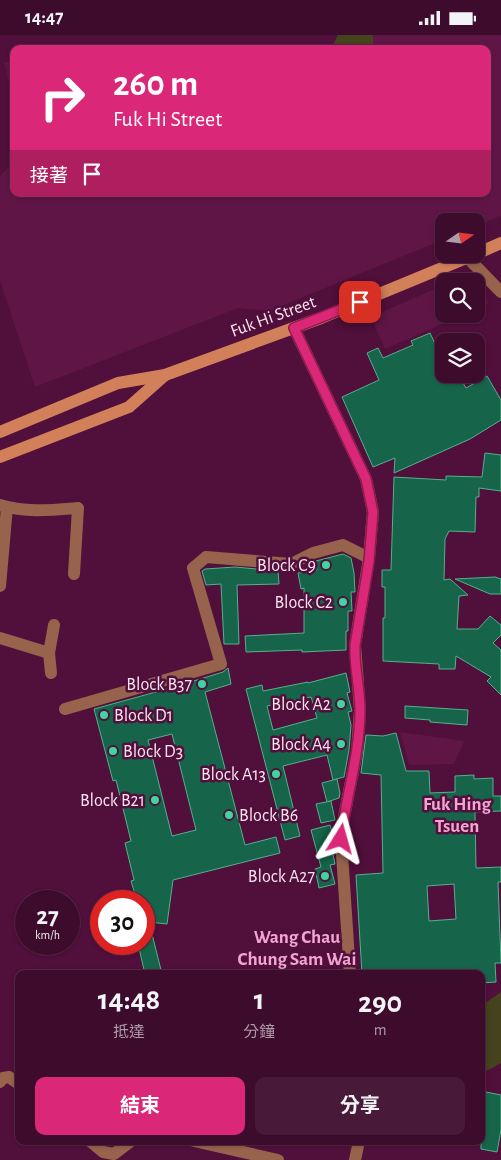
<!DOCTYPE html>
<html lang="zh-TW">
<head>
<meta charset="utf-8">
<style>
  body { margin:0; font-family:"Alegreya Sans","Noto Sans TC",sans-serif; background:#481938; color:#f1f3f6; height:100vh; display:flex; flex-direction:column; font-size:19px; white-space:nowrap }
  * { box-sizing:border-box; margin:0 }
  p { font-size:16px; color:#ad9ba9 }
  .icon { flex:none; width:28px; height:28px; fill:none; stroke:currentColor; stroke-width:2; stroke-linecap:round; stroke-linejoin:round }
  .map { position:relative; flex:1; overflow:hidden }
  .sheet { position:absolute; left:15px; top:935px; width:470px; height:175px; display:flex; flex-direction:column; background:#3d0b2c; border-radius:10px; box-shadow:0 1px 4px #0004,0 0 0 1px #562b48 }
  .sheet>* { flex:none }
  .hud { position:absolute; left:10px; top:10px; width:481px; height:152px; border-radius:10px; box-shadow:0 1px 4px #0004,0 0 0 1px #562b48; background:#db2777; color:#fff; overflow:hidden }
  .needle { width:32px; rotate:76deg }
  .controls { position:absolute; left:435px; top:178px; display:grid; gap:10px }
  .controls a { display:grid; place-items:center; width:50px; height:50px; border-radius:10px; background:#3d0b2c; box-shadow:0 1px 4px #0004,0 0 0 1px #562b48; font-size:25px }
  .speed { position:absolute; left:15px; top:855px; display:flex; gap:10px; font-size:25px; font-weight:700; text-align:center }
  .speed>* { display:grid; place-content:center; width:65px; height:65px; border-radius:50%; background:#3d0b2c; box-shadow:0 1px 4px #0004,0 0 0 1px #562b48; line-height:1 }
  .speed small { font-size:12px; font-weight:400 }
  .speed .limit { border:8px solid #d22; background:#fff; color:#111 }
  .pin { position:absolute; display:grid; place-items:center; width:42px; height:42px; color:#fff; margin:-21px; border-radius:10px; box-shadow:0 2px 8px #0006 }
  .me { position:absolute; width:55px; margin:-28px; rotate:8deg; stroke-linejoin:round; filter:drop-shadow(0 0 4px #0008) }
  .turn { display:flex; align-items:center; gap:18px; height:105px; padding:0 20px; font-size:22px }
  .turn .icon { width:65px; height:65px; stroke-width:2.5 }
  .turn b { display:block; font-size:35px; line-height:42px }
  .then { display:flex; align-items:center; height:48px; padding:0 20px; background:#0003; gap:10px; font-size:19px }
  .eta { display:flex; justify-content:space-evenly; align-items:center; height:85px; text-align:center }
  .eta b { font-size:30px; font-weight:700; line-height:35px }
  .button { display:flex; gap:10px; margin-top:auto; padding:10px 20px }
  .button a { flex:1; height:58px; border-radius:10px; background:#db2777; color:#fff; font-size:20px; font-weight:700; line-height:58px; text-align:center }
  .button a+a { background:#481938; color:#f1f3f6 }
  .status { display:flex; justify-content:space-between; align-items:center; height:35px; padding:0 25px; background:#3d0b2c; direction:ltr }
  .status svg { height:14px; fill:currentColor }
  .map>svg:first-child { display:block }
  .built { fill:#5f1646 }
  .green { fill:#45421e }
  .building { fill:#16644a; stroke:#52b28c; fill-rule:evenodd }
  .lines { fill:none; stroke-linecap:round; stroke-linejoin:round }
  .street { stroke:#97634c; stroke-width:12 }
  .secondary { stroke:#d1805a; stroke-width:12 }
  .route-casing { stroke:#8e194d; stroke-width:12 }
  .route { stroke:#db2777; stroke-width:9 }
  .poi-dot { fill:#42d4a0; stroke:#510f3b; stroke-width:2 }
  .labels { text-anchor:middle; stroke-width:5; stroke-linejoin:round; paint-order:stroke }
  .street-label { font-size:18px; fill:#fde3f0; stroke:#510f3b }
  .poi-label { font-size:18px; fill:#fde3f0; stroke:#510f3b; text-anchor:end }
  .neighbourhood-label { font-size:19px; font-weight:bold; fill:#f3a4d0; stroke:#510f3b }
</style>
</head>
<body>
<div class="status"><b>14:47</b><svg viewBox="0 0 49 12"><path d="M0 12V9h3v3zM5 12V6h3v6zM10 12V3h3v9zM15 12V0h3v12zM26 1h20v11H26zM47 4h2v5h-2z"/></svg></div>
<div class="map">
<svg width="501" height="1125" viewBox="0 0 501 1125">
  <rect width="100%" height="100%" fill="#510f3b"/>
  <g class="built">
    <path d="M373,0h128v181l-25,10v-5h-32v19l-4,1 -171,70 -31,-3 -203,79 -35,-106v-105l14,-14v32h474v-145h-115z"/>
    <path d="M4,27h10v43z"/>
    <path d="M474,236l14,32 -12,5v-27h-24z"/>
    <path d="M444,250v29h20l-79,35 -14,-32z"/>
    <path d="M400,697l64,9 -10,23 -45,1z"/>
  </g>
  <g class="green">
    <path d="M338,0h35v14h-42z"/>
    <path d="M501,957v71l-20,11v-68z"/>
  </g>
  <g class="building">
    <path d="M430,298l14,30v11h14l8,14 21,-12 14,24v20l-31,19 -76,34 1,-15 -22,9 -31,-70 37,-17 -12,-27 11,-5 5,10 30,-13 -2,-4z"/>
    <path d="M485,418l16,2v36l-22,-3v9h-3l-1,35 -26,-1 -4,8 -1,41 6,-1 18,16 -9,1 -2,33h21l12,-13 11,9v10l-8,8 8,7v45l-14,-14 4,-4 -35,-21 -1,13h-16v-5l-56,-3v-43h2v-31h-3v-17h9l3,-93 52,3v-4l36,1z"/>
    <path d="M343,519l8,4 3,15 1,19h-4l1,19h-4v20h-2v19l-44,2v-2l-56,2 -1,-16 59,-3v-45l-3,1 -3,-16 19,-3 -1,-9z"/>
    <path d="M235,532l43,4 1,13 -42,1 2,59h-15l-3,-60 -15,1 -4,-14 3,-2z"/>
    <path d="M495,542l6,2v15h-11l-35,-15z"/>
    <path d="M228,633l3,16 -26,8 40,153 31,-8 4,16 -107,27 -6,44 -18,-2 13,52h-17l-7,-30h6v-43h-7l-6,-20 3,-1 -9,-37 6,-2 -15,-61 -3,1 -19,-72 80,-22 49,-15zM172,699l24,96 -24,6 -24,-96z"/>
    <path d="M346,638l4,19 -3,1 5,18 -4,1 3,13 -2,25 -5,27 -11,3 -6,-25 -44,11 17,70 -15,4 -39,-151 16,-4 1,6 45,-9v1zM311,662l6,21 -44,12 -6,-24z"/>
    <path d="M405,671l63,4 -1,15 -37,-3v-2l-25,-2z"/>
    <path d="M396,698l10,38h23l1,22 25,-1v-16l19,-1v4l19,-1v18h8v15l-26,1 1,56 25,-1v15h-3l3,81h-6l1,19 -15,1v-9h-119l-6,-99 27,-2 -2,-98 -20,-2 5,-38 17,1zM454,849l2,35 -27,2 -2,-35z"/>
    <path d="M337,744l3,14 -1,5 -12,4 -5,-19z"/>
    <path d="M331,766l4,19 -14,3 -5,-19z"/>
    <path d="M330,790l3,11v8l-2,1 4,19 -5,1 5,19 -16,4 -4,-19 6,-2 -10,-37z"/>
    <path d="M481,1056l20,4v35l-4,22 -16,-3z"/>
  </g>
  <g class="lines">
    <g class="street">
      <path d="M467,222l34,35"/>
      <path d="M294,293l72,151 7,33 -4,46 -14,87 5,65 -3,41 -13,66 -3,22 9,135"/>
      <path d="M0,470c24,8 53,5 78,3l-4,66"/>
      <path d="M0,551l7,-79"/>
      <path d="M0,603l49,15"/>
      <path d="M51,638l-2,-20 5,-28"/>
      <path d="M65,674l156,-45 -28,-96 13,-11 85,7 22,-11 30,-8 26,13"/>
      <path d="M0,1047l3,-4 6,-1 10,7"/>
      <path d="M90,1106l13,11 11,2 17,-13"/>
      <path d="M194,1106l84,19"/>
      <path d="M355,1125l4,-19"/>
    </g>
    <g class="secondary">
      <path d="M476,219l25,-11"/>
      <path d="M0,397l118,-49 47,-8 156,-57 155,-64"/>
      <path d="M0,422l129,-50 36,-32"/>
    </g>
  </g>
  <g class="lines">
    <defs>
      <path id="route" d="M341,804c5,-43 19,-85 19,-129 0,-22 -6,-43 -5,-65l14,-84 4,-49 -7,-33 -72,-151 66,-26"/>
    </defs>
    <use href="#route" class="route-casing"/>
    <use href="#route" class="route"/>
  </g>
  <g class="poi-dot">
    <circle cx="326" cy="530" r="5"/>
    <circle cx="343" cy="567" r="5"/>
    <circle cx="202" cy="649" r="5"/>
    <circle cx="341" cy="669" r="5"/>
    <circle cx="104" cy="680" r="5"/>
    <circle cx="341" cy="709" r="5"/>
    <circle cx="113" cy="716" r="5"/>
    <circle cx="276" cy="739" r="5"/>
    <circle cx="155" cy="765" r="5"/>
    <circle cx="229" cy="780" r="5"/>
    <circle cx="325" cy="841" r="5"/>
  </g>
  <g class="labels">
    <g class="street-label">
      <text transform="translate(273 281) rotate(-20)" y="6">Fuk Hi Street</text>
    </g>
    <g class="poi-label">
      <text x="316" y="536">Block C9</text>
      <text x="333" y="573">Block C2</text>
      <text x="192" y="655">Block B37</text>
      <text x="331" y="675">Block A2</text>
      <text x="114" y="686" text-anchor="start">Block D1</text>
      <text x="331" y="715">Block A4</text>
      <text x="123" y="722" text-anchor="start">Block D3</text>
      <text x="266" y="745">Block A13</text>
      <text x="145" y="771">Block B21</text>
      <text x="239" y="786" text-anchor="start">Block B6</text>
      <text x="315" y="847">Block A27</text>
    </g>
    <g class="neighbourhood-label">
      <text x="457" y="775">Fuk Hing<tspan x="457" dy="22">Tsuen</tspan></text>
      <text x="297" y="908">Wang Chau<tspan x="297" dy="22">Chung Sam Wai</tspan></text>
    </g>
  </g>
</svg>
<div class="controls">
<a><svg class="needle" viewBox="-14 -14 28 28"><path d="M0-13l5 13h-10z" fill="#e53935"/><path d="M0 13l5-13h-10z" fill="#ad9ba9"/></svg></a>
<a><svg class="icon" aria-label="search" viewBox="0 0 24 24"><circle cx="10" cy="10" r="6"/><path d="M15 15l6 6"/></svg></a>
<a><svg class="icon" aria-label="layers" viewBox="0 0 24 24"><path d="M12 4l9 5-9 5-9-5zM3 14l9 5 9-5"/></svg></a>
</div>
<div class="speed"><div>27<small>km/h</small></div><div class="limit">30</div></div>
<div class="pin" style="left:360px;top:267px;background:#d93025"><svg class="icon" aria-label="arrive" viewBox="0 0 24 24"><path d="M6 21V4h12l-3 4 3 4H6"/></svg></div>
<svg class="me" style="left:341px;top:804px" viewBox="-20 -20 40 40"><path d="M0-17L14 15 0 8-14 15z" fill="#db2777" stroke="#fff" stroke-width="4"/></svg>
<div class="hud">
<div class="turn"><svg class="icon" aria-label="right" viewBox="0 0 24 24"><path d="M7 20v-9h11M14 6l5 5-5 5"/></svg><div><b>260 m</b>Fuk Hi Street</div></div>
<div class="then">接著<svg class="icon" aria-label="arrive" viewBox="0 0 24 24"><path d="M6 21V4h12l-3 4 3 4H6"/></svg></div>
</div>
<section class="sheet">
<div class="eta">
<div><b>14:48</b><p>抵達</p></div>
<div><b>1</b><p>分鐘</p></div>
<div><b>290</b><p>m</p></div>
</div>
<div class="button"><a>結束</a><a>分享</a></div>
</section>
</div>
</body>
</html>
